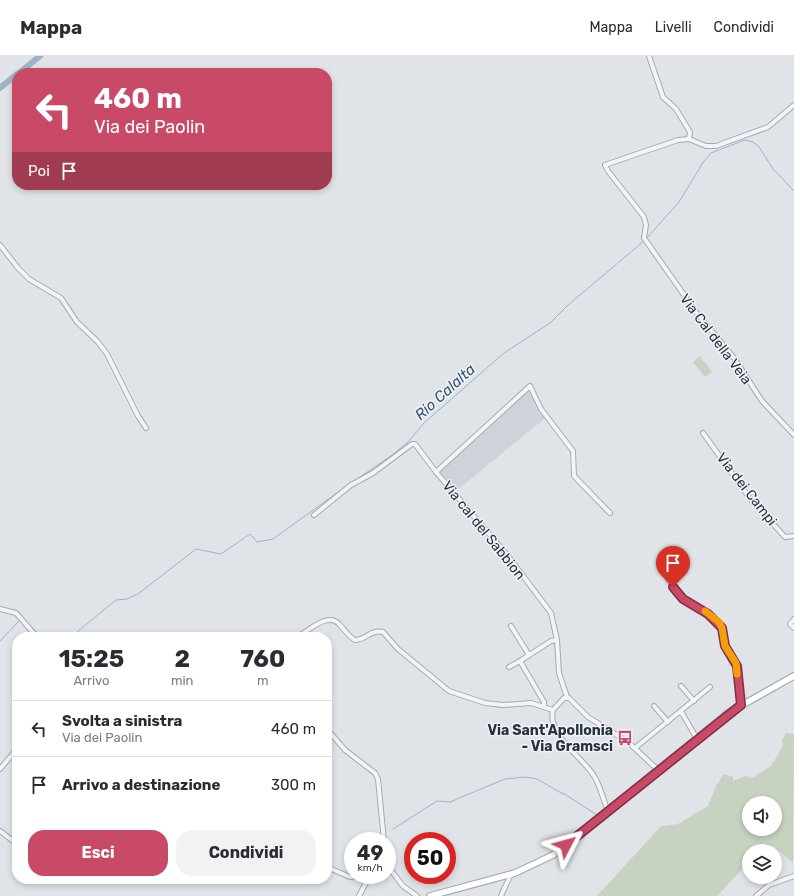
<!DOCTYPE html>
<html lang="it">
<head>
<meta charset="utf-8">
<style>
  body { margin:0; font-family:Rubik,sans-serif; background:#f2f2f3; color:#2b2b33; height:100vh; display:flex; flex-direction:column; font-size:15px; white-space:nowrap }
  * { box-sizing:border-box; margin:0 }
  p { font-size:13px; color:#7c7c81 }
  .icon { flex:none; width:22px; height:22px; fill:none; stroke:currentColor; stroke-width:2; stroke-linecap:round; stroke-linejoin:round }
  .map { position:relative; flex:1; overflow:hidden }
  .panel { position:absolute; left:12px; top:576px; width:320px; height:252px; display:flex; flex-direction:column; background:#fff; border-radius:16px; box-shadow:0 2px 6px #0003 }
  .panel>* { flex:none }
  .hud { position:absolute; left:12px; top:12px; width:320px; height:122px; border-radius:16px; box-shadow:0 2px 6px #0003; background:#c84a66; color:#fff; overflow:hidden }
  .tools { position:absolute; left:742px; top:740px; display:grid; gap:8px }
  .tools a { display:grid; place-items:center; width:40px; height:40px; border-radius:50%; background:#fff; box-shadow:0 2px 6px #0003; font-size:20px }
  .speed { position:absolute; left:344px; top:776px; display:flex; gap:8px; font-size:20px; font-weight:700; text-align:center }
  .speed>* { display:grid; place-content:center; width:52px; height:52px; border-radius:50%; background:#fff; box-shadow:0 2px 6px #0003; line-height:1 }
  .speed small { font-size:10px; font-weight:400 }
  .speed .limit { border:6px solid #d22; background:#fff; color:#111 }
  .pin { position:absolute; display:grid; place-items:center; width:34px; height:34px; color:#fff; margin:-41px -17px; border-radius:50% 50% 50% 0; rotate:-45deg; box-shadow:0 0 4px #0007 }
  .pin .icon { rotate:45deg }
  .me { position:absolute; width:44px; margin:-22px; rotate:51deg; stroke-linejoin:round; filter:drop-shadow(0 0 3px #0008) }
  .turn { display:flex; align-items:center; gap:14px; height:84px; padding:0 16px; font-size:18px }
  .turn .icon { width:52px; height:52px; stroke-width:2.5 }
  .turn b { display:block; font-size:28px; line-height:34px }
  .then { display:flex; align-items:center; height:38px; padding:0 16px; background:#0003; gap:8px; font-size:15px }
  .eta { display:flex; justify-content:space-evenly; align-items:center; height:68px; text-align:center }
  .eta b { font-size:24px; font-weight:700; line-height:28px }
  .primary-button { display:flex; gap:8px; margin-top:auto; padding:8px 16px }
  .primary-button a { flex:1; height:46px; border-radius:16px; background:#c84a66; color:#fff; font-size:16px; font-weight:700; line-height:46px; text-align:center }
  .primary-button a+a { background:#f2f2f3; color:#2b2b33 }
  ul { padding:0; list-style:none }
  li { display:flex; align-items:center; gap:12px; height:56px; padding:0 16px; border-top:1px solid #e1e1e2 }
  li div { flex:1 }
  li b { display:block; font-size:15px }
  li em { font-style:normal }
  header { display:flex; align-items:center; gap:24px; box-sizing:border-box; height:56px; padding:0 20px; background:#fff; border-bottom:1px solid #e1e1e2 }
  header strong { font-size:19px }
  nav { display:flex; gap:22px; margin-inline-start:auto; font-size:14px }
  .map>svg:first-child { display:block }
  .built { fill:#ced3da }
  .green { fill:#c7d2c1; fill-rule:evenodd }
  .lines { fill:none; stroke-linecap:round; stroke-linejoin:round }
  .stream { stroke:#9db4c7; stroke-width:1 }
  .river { stroke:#9db4c7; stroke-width:6 }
  .street-casing { stroke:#a5abb2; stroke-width:6 }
  .secondary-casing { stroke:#a5abb2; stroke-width:8 }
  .street { stroke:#f3f4f7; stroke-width:4 }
  .secondary { stroke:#fff; stroke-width:5.5 }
  .route-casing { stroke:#823042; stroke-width:10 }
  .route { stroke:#c84a66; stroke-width:7 }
  .slow { stroke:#f59e0b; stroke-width:7 }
  .labels { text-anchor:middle; stroke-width:3; stroke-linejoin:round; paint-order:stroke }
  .street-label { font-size:14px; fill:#29333f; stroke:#eff3f6 }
  .poi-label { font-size:14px; font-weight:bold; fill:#29333f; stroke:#eff3f6; text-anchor:end }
  .water-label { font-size:15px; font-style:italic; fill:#355471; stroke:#eff3f6 }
</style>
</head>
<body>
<header>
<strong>Mappa</strong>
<nav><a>Mappa</a><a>Livelli</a><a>Condividi</a></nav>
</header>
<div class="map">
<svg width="794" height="840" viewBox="0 0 794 840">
  <rect width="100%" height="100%" fill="#e0e4e8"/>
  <path class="built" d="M530,332l15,29 -1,2 -88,72 -17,-21z"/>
  <g class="green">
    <path d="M700,300l12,16 -7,5 -12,-15z"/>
    <path d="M786,677l8,1 -1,129 -20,-17 -8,5h-16v11l-32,34h-120l64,-70 17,-2 30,-18 8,-20 8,-12 9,3v4l12,-5 7,2 19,-12 12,-20 -1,-6zM749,747h26v26h-26z"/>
  </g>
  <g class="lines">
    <g class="stream">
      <path d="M646,183l33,-37 25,-41 7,-8 34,-13 8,2 6,5 14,22 21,22"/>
      <path d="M353,426l39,-27 16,-13 16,-19 80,-70 46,-30 18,-18 76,-64"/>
      <path d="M23,562l18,19"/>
      <path d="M71,581l45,-37 11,-1 11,-5 58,-45 25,5 29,-20 7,8 16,-3 75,-54"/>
      <path d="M0,585l19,-20"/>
      <path d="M563,737l34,22"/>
      <path d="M393,773l44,-28 13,1 55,-23 20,-2 12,2 26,15"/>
    </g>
    <g class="river">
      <path d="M19,17l21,-17"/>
      <path d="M0,32l17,-14"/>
    </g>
    <defs>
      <g id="street">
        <path d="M649,0l14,41 13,12 14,23 -1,7"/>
        <path d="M794,49l-26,22 -52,19h-10l-17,-7 -11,1 -73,25 3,6 36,46 2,8 -2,13 52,74 38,46 28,43 32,34"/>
        <path d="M0,189l18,23 11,11 32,19 16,24 21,20 9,12 31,62 8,12"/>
        <path d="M703,377l49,68 33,36 9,-1"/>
        <path d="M314,459l37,-30 22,-12 39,-29h3l21,28"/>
        <path d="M668,523l15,20 25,15 14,14 3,18 12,20 4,39"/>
        <path d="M0,553l16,4 21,24"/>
        <path d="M794,563l-4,5 4,4"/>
        <path d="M511,570l18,29"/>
        <path d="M298,581c11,-7 30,-25 41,-13 6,6 9,12 16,16 11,0 16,-11 28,-8l15,17 51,42 36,12 18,2 28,-2 22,7"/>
        <path d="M509,611l11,-6"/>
        <path d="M681,630l13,15"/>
        <path d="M567,641l-8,-24 -2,-33 -6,-27 -43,-57 -72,-84 94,-86 11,23 32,42 1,25 36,37"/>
        <path d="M544,650v-4l-24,-41 31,-20 6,-1"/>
        <path d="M654,650l14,16"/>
        <path d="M679,657h3l15,26"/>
        <path d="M327,673l18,21 30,23 3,6 6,62"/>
        <path d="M635,692l75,-61"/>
        <path d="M0,713l17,-20"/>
        <path d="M608,755c-5,-11 -7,-24 -14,-35 -12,-20 -47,-40 -41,-66l11,-12h5l19,19 40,25 30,28"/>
        <path d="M0,775l17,13"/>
        <path d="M387,809l16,21 14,10"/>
        <path d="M327,811l23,10 17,-2"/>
        <path d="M359,840l11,-21"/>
        <path d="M501,840l10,-22"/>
        <path d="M756,840l13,-11 25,-9"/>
      </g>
      <path id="secondary" d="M430,840l85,-23 38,-18 175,-142 66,-37"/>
    </defs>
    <use href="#street" class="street-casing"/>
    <use href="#secondary" class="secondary-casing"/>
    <use href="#street" class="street"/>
    <use href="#secondary" class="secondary"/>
  </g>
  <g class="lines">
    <defs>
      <path id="route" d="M566,789l175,-140 -4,-39 -12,-20 -3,-18 -14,-14 -25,-15 -10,-12"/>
    </defs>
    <use href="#route" class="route-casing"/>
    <use href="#route" class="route"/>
    <path class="slow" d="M705,555l14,11 3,6 3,18 11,17 1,11"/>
  </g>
  <defs>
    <symbol id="bus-bare" viewBox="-9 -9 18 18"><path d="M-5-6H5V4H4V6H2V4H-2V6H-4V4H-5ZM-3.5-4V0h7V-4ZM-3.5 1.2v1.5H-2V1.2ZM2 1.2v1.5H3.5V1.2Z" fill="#c84a66" stroke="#eff3f6" stroke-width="2.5" paint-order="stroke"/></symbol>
  </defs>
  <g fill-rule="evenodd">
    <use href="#bus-bare" x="614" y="671" width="22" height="22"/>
  </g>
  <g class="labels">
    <g class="street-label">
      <text transform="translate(716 283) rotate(53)" y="5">Via Cal della Veia</text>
      <text transform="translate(747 433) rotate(52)" y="5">Via dei Campi</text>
      <text transform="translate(484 474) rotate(51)" y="5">Via cal del Sabbion</text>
    </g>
    <g class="poi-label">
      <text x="613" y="679">Via Sant'Apollonia<tspan x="613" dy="16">- Via Gramsci</tspan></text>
    </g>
    <g class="water-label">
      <text transform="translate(445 336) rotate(-42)" y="5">Rio Calalta</text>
    </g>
  </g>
</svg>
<div class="tools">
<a><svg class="icon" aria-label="sound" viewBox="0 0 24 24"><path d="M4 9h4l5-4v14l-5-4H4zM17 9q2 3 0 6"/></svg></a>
<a><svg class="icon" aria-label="layers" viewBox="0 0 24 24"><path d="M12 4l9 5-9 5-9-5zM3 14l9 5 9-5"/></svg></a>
</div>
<div class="speed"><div>49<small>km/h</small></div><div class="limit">50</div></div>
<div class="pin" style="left:673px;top:531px;background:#d93025"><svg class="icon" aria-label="arrive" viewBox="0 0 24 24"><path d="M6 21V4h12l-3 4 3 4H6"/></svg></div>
<svg class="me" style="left:566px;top:789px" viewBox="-20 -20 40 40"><path d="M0-17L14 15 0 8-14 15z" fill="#c84a66" stroke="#fff" stroke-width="4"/></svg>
<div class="hud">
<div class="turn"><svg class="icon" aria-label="left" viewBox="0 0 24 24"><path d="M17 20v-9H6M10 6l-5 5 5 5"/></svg><div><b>460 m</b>Via dei Paolin</div></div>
<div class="then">Poi<svg class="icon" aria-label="arrive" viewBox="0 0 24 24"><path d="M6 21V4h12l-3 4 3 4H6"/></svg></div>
</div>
<section class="panel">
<div class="eta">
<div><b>15:25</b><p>Arrivo</p></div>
<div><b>2</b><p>min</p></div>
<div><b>760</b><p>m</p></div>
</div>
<ul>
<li><svg class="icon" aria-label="left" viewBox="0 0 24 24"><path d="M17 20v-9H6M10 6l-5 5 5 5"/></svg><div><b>Svolta a sinistra</b><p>Via dei Paolin</p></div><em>460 m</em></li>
<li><svg class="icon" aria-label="arrive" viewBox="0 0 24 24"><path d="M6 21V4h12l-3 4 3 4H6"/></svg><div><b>Arrivo a destinazione</b></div><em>300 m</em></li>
</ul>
<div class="primary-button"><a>Esci</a><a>Condividi</a></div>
</section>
</div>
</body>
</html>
